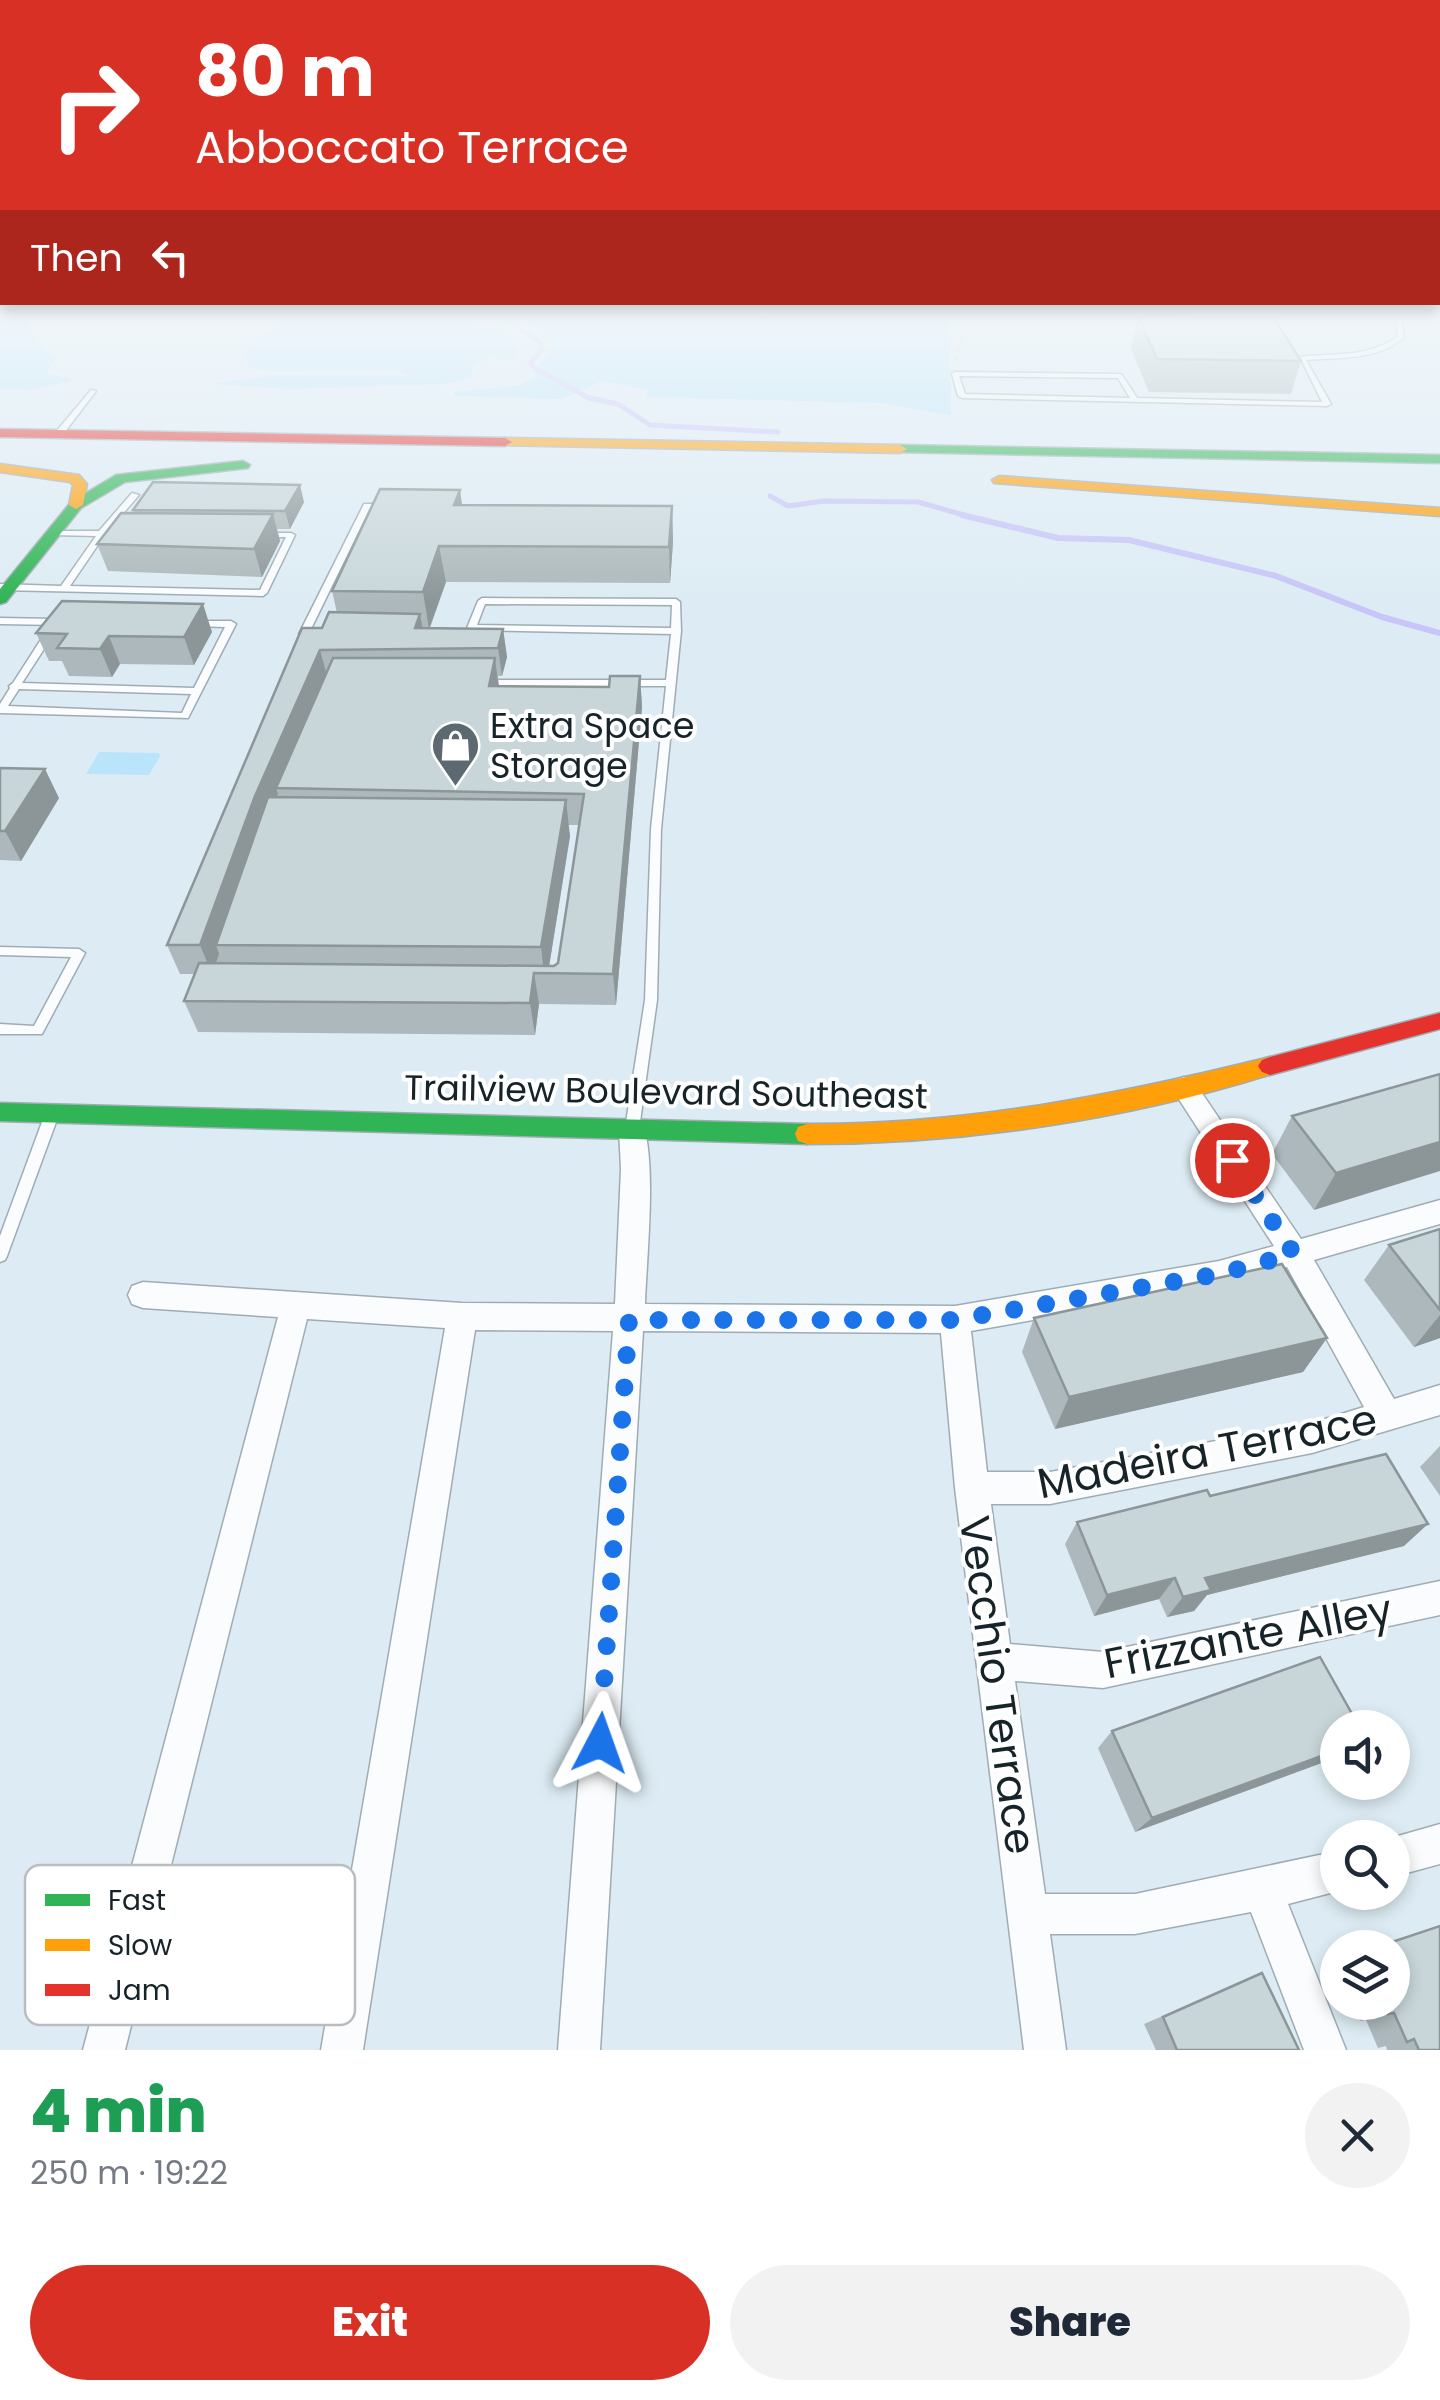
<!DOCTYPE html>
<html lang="en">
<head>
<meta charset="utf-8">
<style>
  body { margin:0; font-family:Poppins,sans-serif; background:#f2f2f3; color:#1f2937; height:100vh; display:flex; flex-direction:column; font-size:38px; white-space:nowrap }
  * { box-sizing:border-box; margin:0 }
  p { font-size:32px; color:#747a83 }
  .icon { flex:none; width:55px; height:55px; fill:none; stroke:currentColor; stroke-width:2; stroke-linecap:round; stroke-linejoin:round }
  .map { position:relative; height:2050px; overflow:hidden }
  .side { display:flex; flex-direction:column; background:#fff; flex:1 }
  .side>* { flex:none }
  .top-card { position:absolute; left:0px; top:0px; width:1440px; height:305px; box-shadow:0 5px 15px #0003; background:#d93025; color:#fff; overflow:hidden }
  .controls { position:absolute; left:1320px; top:1710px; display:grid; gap:20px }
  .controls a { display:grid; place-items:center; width:90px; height:90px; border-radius:50%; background:#fff; box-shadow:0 5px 15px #0003; font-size:50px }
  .pin { position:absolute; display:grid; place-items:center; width:85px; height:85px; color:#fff; margin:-42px; border:5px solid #fff; border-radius:50%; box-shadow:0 2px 10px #0007 }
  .me { position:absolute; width:110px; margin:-55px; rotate:4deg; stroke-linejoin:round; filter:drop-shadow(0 0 8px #0008) }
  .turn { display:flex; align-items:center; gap:35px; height:210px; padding:0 30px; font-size:45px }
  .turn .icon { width:130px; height:130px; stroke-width:2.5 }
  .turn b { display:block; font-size:70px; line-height:85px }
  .then { display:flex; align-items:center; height:95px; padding:0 30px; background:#0003; gap:20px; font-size:38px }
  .round { display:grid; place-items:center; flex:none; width:105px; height:105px; border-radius:52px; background:#f2f2f3 }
  .overview { display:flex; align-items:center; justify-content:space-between; height:170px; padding:0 30px }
  h1 { font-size:60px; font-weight:800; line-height:75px; color:#1e9e55 }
  .button { display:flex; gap:20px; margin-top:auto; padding:20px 30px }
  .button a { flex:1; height:115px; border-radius:60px; background:#d93025; color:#fff; font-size:40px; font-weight:800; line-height:115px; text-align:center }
  .button a+a { background:#f2f2f3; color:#1f2937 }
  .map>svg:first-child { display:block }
  .green { fill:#bae4fa }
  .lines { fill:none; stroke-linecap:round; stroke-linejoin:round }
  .stream-far1 { stroke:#c8c5f8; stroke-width:5 }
  .stream { stroke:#c8c5f8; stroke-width:6 }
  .lane-casing { stroke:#9facb3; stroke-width:3 }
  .street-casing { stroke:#9facb3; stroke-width:3 }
  .fast-casing { stroke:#9facb3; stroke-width:3 }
  .slow-casing { stroke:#9facb3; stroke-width:3 }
  .jam-casing { stroke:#9facb3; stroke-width:3 }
  .path { stroke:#c7cbcf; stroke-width:2.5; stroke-dasharray:6 2.5; stroke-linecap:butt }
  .lane { fill:#fafcfd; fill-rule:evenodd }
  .street { fill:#fafcfd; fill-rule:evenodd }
  .fast { fill:#30b455; fill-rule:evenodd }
  .slow { fill:#ff9f0a; fill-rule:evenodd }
  .jam { fill:#e5322d; fill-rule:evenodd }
  .wall { fill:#acb8bb; fill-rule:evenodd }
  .shaded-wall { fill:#8c9699 }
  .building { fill:#c8d6da; stroke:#8c9699; stroke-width:2.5 }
  .route { stroke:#1a73e8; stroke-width:18; stroke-dasharray:0 32.4 }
  .labels { text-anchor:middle; stroke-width:8; stroke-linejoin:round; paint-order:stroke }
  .poi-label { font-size:35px; fill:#162329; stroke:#fff; text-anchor:start }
  .street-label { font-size:35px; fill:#162329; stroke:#fff }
  .near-street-label { font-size:42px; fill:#162329; stroke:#fff }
  .key { fill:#fff; stroke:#b9bdbf; stroke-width:2.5 }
  .key-label { font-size:28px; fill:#162329 }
</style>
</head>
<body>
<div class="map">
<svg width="1440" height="2050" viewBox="0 0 1440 2050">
  <rect width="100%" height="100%" fill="#ddecf4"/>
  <g class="green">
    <path d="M0,316h31l-4,5 12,25 18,11 -11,16 29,7 -44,10 -31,-1z"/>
    <path d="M286,316h171l13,9h25l10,7 13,21 -1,6 -27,-1 -18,9v10l-26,7 -156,5 -81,-5 68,-9 133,1 -17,-6 -122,1 -21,-3 -6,-11 7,-12z"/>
    <path d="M521,316h428l2,99 -69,-12 -236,-6 2,-7 -45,-9 -42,18 -106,-3 -1,-4 62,-6 22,-9 -6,-5 23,-28z"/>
    <path d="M99,752l60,1 1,3 -11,19 -63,-1z"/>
  </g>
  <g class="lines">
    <g class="stream-far1">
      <path d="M501,316l39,26 2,8 -12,13 6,6 53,29 29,6 32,21 128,7"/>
      <path d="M770,496l18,10 36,-5 94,1 53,15"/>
    </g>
    <path class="stream" d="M962,515l96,23 71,2 147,36 106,41 58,16"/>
    <defs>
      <g id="lane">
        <path d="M1395,316h6l3,21c-26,24 -64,20 -98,23l25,44 -4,2 -365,-8 -4,-2 -6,-22 3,-2 165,2 2,1 15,23 185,4 -22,-45c32,-4 70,1 98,-21zM959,376l159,2 12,20 -165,-4z"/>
        <path d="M91,390l5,1 -35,46h-6v-4z"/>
        <path d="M132,493l7,2 -31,36 14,1 4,2 -4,2h-18l-34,50 190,4 26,-53h-24l-4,-2 4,-2h29l4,2 -28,58 -4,3 -263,-6v-6l61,2 35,-50 -43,-1 -4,-2 1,-2h49z"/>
        <path d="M364,504h23l4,2 -4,2h-17l-60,123 6,3 -5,3 -10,-1 -2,-2z"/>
        <path d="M482,598l194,1 4,3 1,29 -20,198 -4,171 -18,129 -2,4 -5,1 -5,-1 -2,-4 20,-129 6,-171 15,-143h-183l-5,-3 5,-3h183l5,-46 -202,-4 -2,-2 11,-27zM485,604l187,1 -1,23 -194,-3z"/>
        <path d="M0,618l57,1 4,3 -4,3 -57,-1z"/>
        <path d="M192,621h39l5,3 -48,94 -188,-5v-9l10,-16 -1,-2 4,-3 34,-53 3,-1 5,3 -33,51 172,5 31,-61 -36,-1v-4zM19,689l172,5 -9,19 -174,-7z"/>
        <path d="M0,947l79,2 6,4 -43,81h-42v-10l34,2 37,-69 -71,-2z"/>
        <path d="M52,1109l5,1 2,4 -52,142 -2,4 -5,2v-26l45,-122 2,-4z"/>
      </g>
      <g id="street">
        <path d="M1184,1077l9,3 108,159 139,-39v24l-126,36 80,139 46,-14v30l-128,38 -262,51h-59l19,140 93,8 337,-71v34l-337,73 -88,-7 30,213h90l203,-43v40l-50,13 58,146h-42l-53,-138 -116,22h-85l16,116h-42l-69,-562 -14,-155 -298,-2 -43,719h-42l55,-719 -138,-1 -112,720h-42l124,-722 -138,-9 -182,731h-42l195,-733 -135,-9 -11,-4 -4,-9 4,-9 11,-4 319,21 153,1 6,-135 -2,-40 4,-8 9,-3 9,3c17,33 5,142 4,183l310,2 264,-45 55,-15 -103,-159 4,-7zM1287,1267l77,140 -52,16 -262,49h-63l-16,-141 248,-44z"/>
        <path d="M1440,1824v40l-48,13 -1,-39z"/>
      </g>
      <g id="fast">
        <path d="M900,445l540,10v8l-545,-11v-6z"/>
        <path d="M243,461l7,4 -2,3 -123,14 -44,26 -75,94 -6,2v-15l71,-87 45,-27z"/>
        <path d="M0,1103l807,21 9,3 3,7 -3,7 -9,3 -807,-23z"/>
      </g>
      <g id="slow">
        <path d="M505,438l395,7 7,4 -7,4 -400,-8v-6z"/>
        <path d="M0,464l79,11 8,9 -4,21 -7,4 -7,-4 4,-20 -3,-3 -70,-10z"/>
        <path d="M999,476l441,32v8l-446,-33 -2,-3z"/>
        <path d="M1270,1057l8,3 4,6 -4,6c-151,48 -313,72 -471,72l-9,-3 -3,-7 3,-7 9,-3c158,1 310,-29 463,-67z"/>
      </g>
      <g id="jam">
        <path d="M0,429l505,9 7,4 -7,4 -505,-9z"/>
        <path d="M1440,1013v16l-170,46 -8,-3 -4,-6 4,-6 8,-3z"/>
      </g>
    </defs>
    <use href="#lane" class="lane-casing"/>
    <use href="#street" class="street-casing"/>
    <use href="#fast" class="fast-casing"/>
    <use href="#slow" class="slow-casing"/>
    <use href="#jam" class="jam-casing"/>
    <path class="path" d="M955,361l12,-45"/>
    <use href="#lane" class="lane"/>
    <use href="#street" class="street"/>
    <use href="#fast" class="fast"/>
    <use href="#slow" class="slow"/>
    <use href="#jam" class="jam"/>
  </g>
  <g class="wall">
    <path d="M1138,316l163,45 -10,33 -142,-2 -18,-44z"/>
    <path d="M304,502l-14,27h-13l3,12 -18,36 -154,-6 -11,-27 37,-31 -1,-3z"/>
    <path d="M462,505l210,1 1,36 -3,41 -224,-1 -16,46 73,1 4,28 -5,19h-4l1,10 110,1 31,-11 2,31 -26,298 -77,-1 -4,31 -337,-3 -14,-31 10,-27h-14l-13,-29 155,-317 15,-15 -5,-22zM568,825h11l-21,138 -4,3h-5l21,-130z"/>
    <path d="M212,632l-18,33 -74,-1 -8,13 -43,-1 -7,-15h-13l-13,-28z"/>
    <path d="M0,768l59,30 -38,63 -21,-1z"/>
    <path d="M1440,1074l-126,136 -42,-56 20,-38z"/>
    <path d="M1440,1229v109l-26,9 -50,-67 25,-35z"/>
    <path d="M1034,1318l293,20 -24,34 -248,57 -33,-77z"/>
    <path d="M1440,1446v50l-20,-29z"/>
    <path d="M1210,1496l194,50 -197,49 -13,16 -27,6 -8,-18 -65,17 -29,-72 12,-22z"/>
    <path d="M1360,1728l-225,104 -37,-84 14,-17z"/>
    <path d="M1262,1973l37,77h-143l-12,-26z"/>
    <path d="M1352,2002h40l48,48h-53l-1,-4 -8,2 -12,-28 -6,1z"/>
  </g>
  <g class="shaded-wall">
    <path d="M300,485l4,17 -14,27 -5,-18z"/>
    <path d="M460,490l5,35 -11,-20z"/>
    <path d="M672,506l1,36 -3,41 -1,-36z"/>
    <path d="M273,514l7,27 -18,36 -8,-28z"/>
    <path d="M439,546l7,36 -17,47 -6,-37z"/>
    <path d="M203,604l9,28 -18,33 -10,-28z"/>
    <path d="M420,614l5,28 -10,-14z"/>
    <path d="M503,629l4,28 -5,19 -4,-28z"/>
    <path d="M109,636l11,28 -8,13 -12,-28z"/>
    <path d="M320,650l8,29 -52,109 2,6 -62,151 3,9 -7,20 -12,-29 55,-149z"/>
    <path d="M495,658l4,31 -10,-3z"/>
    <path d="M640,676l2,31 -26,298 -3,-31z"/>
    <path d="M45,769l14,29 -38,63 -16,-30z"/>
    <path d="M566,800l4,36 -22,137h-4l-3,-26z"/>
    <path d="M534,973l5,31 -4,31 -5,-32z"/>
    <path d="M1440,1142v29l-126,39 22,-37z"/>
    <path d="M1440,1315v23l-26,9z"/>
    <path d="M1327,1338l-24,34 -248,57 14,-32z"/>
    <path d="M1428,1524l-24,22 -197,49 -13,16 -27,6 16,-20 22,-19z"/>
    <path d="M1175,1578l-16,21 -65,17 13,-21z"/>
    <path d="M1338,1750v7l-203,75 17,-14z"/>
  </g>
  <g class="building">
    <path d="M1138,316l136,2 27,43 -144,-2z"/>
    <path d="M153,482l147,3 -15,26 -152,-1z"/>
    <path d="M380,489l80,1 -6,15 218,1 -3,41 -230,-1 -16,46 -91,-1z"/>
    <path d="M121,513l152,1 -19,35 -157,-5z"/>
    <path d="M62,601l141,3 -19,33 -75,-1 -9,13 -43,-1 10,-14 -31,-1z"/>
    <path d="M329,612l91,2 -5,14 88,1 -5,19 -178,2 -65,146 -55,149h-33l135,-317h20z"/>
    <path d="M333,658h162l-6,28 120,1 1,-11h30l-27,298 -79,-1 -4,30 -346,-2 15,-38 355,3 4,-3 26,-169 -308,-6z"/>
    <path d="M0,768l45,1 -40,62h-5z"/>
    <path d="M268,797l298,3 -25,147 -325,-2z"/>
    <path d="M1440,1074v68l-104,31 -44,-57z"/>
    <path d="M1440,1229v81l-51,-65z"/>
    <path d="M1282,1264l45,74 -258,59 -35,-79z"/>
    <path d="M1386,1454l42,70 -223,54 6,12 -28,7 -8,-19 -68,17 -30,-73 130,-32 3,6z"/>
    <path d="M1320,1657l40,71h-22v22l-186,68 -40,-87z"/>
    <path d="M1440,1926v124h-21l-5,-11 -7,3 -13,-29 -6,1 -6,-12h10v-54h-18z"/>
    <path d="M1262,1973l37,77h-122l-14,-33z"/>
  </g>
  <linearGradient id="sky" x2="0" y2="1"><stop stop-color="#9bbbee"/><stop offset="0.52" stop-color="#f0f6fa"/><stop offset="1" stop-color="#f0f6fa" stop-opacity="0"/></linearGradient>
  <rect width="1440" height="603" fill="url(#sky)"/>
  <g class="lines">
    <path class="route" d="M600,1743l29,-423h325l265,-46 75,-20 -62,-94"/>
  </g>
  <defs>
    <symbol id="shop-pin" viewBox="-11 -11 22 30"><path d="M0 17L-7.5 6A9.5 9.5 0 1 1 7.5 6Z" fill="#5c6970" stroke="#fff"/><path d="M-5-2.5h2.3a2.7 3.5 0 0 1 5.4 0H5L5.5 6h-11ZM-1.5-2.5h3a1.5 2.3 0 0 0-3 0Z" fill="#fff"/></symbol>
  </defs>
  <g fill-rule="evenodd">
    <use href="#shop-pin" x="428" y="718" width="55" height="75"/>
  </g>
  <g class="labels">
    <g class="poi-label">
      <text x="490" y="738">Extra Space<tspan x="490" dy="40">Storage</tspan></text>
    </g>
    <g class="street-label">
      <text transform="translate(666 1092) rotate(1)" y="12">Trailview Boulevard Southeast</text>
    </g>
    <g class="near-street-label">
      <text transform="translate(1207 1451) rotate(-11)" y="15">Madeira Terrace</text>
      <text transform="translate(1248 1636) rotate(-11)" y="15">Frizzante Alley</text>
      <text transform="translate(998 1685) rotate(82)" y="15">Vecchio Terrace</text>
    </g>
  </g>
  <rect x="25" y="1865" width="330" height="160" rx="15" class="key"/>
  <rect x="45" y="1894" width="45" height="12" fill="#30b455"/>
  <rect x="45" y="1939" width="45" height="12" fill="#ff9f0a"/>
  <rect x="45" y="1984" width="45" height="12" fill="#e5322d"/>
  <g class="key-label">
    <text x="108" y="1910">Fast</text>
    <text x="108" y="1955">Slow</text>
    <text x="108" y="2000">Jam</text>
  </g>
</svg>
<div class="controls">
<a><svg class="icon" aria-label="sound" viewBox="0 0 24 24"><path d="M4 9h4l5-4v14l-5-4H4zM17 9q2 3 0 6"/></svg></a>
<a><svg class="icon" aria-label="search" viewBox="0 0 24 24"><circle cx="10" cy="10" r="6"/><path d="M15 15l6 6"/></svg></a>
<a><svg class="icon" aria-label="layers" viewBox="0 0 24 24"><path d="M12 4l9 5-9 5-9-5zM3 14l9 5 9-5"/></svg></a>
</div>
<div class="pin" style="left:1232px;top:1160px;background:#d93025"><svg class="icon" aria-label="arrive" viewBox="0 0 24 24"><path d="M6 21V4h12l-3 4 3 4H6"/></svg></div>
<svg class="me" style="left:600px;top:1743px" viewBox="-20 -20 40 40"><path d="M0-17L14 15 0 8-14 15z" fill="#1a73e8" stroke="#fff" stroke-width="4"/></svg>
<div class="top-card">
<div class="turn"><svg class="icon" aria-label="right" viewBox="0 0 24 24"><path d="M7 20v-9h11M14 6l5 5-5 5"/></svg><div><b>80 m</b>Abboccato Terrace</div></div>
<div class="then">Then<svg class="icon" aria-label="left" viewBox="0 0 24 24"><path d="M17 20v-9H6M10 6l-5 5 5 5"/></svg></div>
</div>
</div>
<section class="side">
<div class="overview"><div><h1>4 min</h1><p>250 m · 19:22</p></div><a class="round"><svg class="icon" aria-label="close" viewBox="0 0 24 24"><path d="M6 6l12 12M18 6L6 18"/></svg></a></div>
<div class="button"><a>Exit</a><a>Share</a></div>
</section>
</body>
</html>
